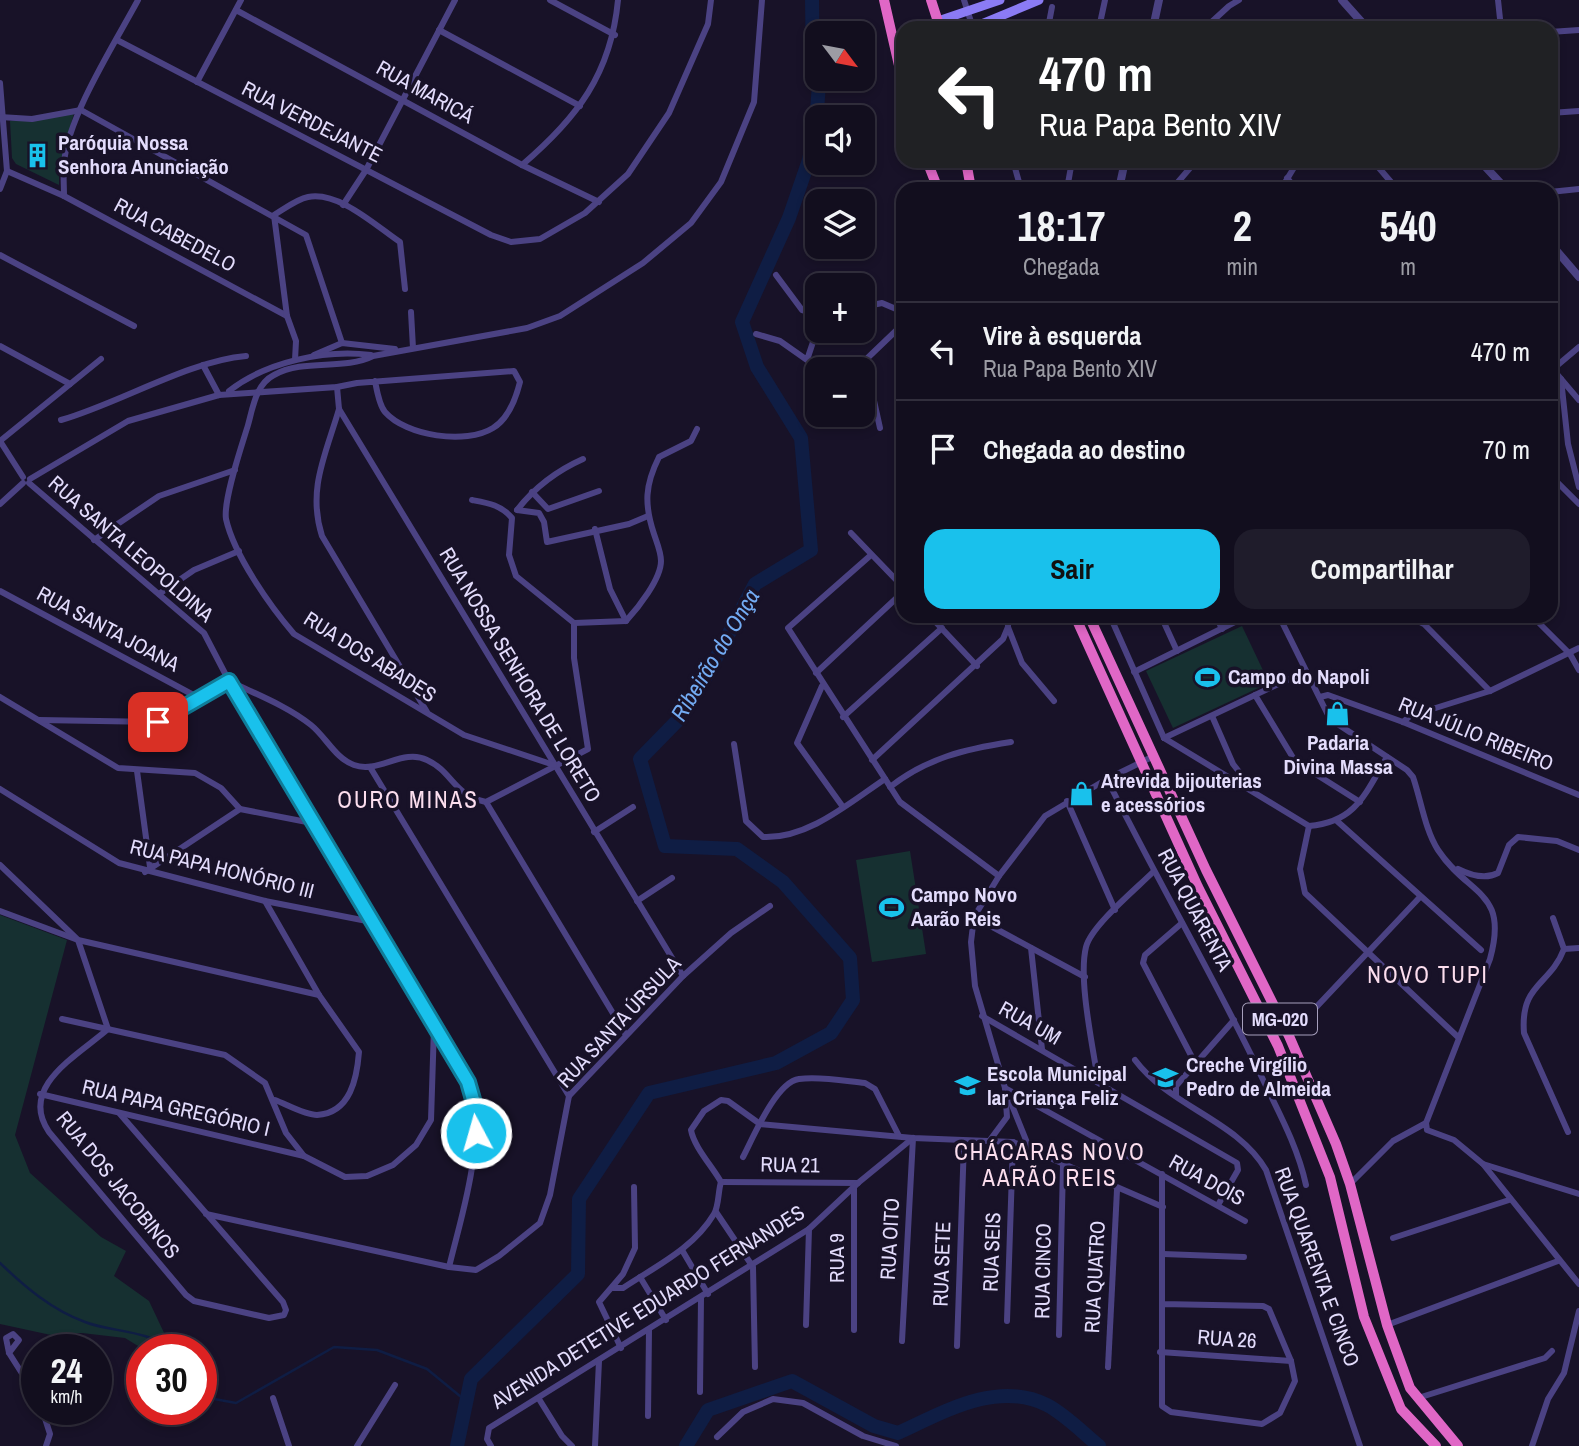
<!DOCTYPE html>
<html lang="pt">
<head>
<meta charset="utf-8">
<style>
  body { margin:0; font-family:"Archivo Narrow",sans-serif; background:#1f1c2b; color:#f1f3f6; height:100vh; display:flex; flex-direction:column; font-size:26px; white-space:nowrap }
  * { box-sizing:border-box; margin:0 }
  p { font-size:23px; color:#9c9ca4 }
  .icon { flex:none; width:38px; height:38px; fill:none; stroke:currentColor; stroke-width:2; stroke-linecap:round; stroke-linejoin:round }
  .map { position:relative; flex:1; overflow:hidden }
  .panel { position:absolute; left:896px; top:182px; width:662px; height:441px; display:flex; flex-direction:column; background:#120e1e; border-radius:21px; box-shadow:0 4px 10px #0003,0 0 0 2px #312e3c }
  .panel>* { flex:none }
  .guide { position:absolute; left:896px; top:21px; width:662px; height:147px; border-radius:21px; box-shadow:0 4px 10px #0003,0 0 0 2px #312e3c; background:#202124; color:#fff; overflow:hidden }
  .needle { width:46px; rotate:122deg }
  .buttons { position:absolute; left:805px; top:21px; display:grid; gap:14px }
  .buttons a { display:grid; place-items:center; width:70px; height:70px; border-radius:14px; background:#120e1e; box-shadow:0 4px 10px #0003,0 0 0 2px #312e3c; font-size:35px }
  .speed { position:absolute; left:21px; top:1334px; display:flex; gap:14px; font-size:35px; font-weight:700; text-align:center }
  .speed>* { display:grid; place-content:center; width:91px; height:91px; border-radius:50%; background:#120e1e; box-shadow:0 4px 10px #0003,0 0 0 2px #312e3c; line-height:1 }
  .speed small { font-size:18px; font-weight:400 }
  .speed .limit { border:10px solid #d22; background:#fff; color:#111 }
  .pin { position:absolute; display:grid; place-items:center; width:60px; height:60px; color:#fff; margin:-30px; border-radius:14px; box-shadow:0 4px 10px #0006 }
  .me { position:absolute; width:77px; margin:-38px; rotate:354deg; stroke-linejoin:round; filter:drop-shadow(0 0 5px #0008) }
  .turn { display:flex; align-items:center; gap:24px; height:147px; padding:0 28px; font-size:32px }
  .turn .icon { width:91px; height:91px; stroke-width:2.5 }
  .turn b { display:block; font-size:49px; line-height:60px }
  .eta { display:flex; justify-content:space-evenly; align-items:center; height:119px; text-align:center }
  .eta b { font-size:42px; font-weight:700; line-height:49px }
  .action { display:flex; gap:14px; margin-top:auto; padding:14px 28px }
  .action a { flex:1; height:80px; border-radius:21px; background:#19c1ec; color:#111; font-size:28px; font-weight:700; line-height:80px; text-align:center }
  .action a+a { background:#1f1c2b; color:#f1f3f6 }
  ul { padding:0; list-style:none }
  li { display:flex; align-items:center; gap:21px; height:98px; padding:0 28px; border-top:2px solid #312e3c }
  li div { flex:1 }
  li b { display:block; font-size:26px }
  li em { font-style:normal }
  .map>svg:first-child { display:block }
  .green { fill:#163031 }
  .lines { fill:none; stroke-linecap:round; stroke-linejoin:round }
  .stream { stroke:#0f1d44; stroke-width:2.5 }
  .river { stroke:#0f1d44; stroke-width:14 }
  .minor { stroke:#4b4283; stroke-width:6 }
  .tertiary { stroke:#4b4283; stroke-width:8 }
  .secondary { stroke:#8b7bf4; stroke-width:9 }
  .trunk { stroke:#e067c6; stroke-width:10 }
  .route-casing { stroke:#107d99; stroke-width:18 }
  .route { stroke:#19c1ec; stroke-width:12 }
  .labels { text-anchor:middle; stroke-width:7; stroke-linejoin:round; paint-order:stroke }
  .shield { fill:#181228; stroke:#a69fbc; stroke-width:2 }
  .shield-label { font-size:19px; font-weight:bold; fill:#e3dcfc }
  .street-label { font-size:21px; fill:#e3dcfc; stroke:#181228 }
  .poi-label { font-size:21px; font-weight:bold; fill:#e3dcfc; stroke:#181228; text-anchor:start }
  .water-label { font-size:23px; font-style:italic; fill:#73abf3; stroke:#181228 }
  .neighbourhood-label { font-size:23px; letter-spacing:2px; fill:#fcdeee; stroke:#181228 }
</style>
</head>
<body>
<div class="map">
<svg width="1579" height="1446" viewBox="0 0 1579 1446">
  <rect width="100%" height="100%" fill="#181228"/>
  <g class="green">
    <path d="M74,113l-15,55v17l-43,-21 -4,-6 -2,-37z"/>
    <path d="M1242,626l27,57 -96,45 -27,-57z"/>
    <path d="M910,851l16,103 -54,8 -16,-102z"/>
    <path d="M0,915l67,25 -52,195 15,38 71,64 25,14 -12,25 35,25 17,36 12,12h-35l-18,-11 -43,-5 -31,2 -51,-11z"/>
    <path d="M201,1373l15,16 -13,11 -2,-2z"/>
  </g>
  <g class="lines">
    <g class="stream">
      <path d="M0,1263c25,24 52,47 85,59 25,10 64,8 84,27"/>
      <path d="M201,1389l8,9 27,5 98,-56 43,3 50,19 39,32"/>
    </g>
    <g class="river">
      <path d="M457,1446l14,-67 107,-105 1,-75 70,-106 127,-30 55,-30 22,-33 -3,-42 -67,-76 -46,-33 -72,-3 -25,-87 38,-39 29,-45 48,-91 56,-34 -10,-112 -44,-71 -15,-45 47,-104 20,-58 7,-36 3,-40 -6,-12 -1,-72"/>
      <path d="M686,1446l22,-36 84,-29 82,45 24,7c46,-21 99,-53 149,-28 19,10 36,28 52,41"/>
    </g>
    <g class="minor">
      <path d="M550,0l65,35"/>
      <path d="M964,0l9,28"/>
      <path d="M1498,0l3,28"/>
      <path d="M236,10l286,155 77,37"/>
      <path d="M1004,28h1"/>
      <path d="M1048,28l4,-21"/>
      <path d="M1099,28l6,-28"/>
      <path d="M1205,28l24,-22 10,-6"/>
      <path d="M439,30l141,76"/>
      <path d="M1550,32l29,-2"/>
      <path d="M117,40l374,195 20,7 29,-3 45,-26 43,-39 41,-61 39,-89 3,-24"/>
      <path d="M197,82l44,-82"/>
      <path d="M0,83l7,88 -7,18"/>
      <path d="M1550,113l29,-2"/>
      <path d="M0,117l32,2 49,-9 225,125 36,108"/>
      <path d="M1013,161l8,28"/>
      <path d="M1373,161l24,28"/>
      <path d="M522,165c55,-47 89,-91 96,-165"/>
      <path d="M7,171l57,25 223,120"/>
      <path d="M1287,178l9,11"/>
      <path d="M1067,189l5,-28"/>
      <path d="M1172,189l24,-28"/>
      <path d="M1281,189l17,-28"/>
      <path d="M1550,192l29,-3"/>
      <path d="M64,196c0,-11 -1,-22 0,-33 4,-47 51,-120 74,-163"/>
      <path d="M343,205l23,-35 89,-170"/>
      <path d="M0,255l134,71"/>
      <path d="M776,275l26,35 15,4"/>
      <path d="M863,307l19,-4 21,9"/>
      <path d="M411,312l2,36"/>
      <path d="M756,334l24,7 27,19 10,-30"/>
      <path d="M0,346l70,38"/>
      <path d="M314,355l28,-12 53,6"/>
      <path d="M295,360l1,-19 -9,-25 -13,-101c10,-6 23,-16 34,-18 31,-6 68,29 92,45l5,47"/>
      <path d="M865,360l15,68"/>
      <path d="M203,365l16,30"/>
      <path d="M1550,366l29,34"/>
      <path d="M856,369l47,-45"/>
      <path d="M1553,369l26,-22"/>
      <path d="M1561,379l7,65 11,43"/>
      <path d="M337,387l2,22 344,567"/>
      <path d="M229,391c37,-29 96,-42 142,-36"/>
      <path d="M339,409c-13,45 -32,80 -17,127l105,176"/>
      <path d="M61,420c59,-17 127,-59 185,-64"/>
      <path d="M1550,475l29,29"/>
      <path d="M23,477l-23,-36 101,-82"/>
      <path d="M30,479l98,-58 91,-26 118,-8 20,-4 157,-12 6,11c-4,16 -12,37 -27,46 -27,17 -87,8 -108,-16 -6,-7 -8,-21 -10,-31"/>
      <path d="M29,483l175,150 25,48 239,401c18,63 -4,123 -19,185"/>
      <path d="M532,492l16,17 51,-18"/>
      <path d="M472,500c16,3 29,5 40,18l-3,37 7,21 58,47"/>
      <path d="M0,504l23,-21"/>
      <path d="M517,510l22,3 5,9 3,20 82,-18 19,-8"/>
      <path d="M517,510c18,-23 39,-39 66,-51"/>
      <path d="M595,529l15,60 16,32"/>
      <path d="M851,533l52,54"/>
      <path d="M94,540l65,-44 76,-26"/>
      <path d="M871,555l-83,73 112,174 99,74"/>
      <path d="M0,591l199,107"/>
      <path d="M159,594l35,-24 45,-19"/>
      <path d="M930,616l47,50"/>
      <path d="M1110,616l54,122"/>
      <path d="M1161,616l16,35"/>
      <path d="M1216,616l6,13"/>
      <path d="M1279,616l51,103 77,51 6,7c8,23 12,53 25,73 31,47 71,40 52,109l-64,164"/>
      <path d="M1408,616l16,8 66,67"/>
      <path d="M1532,616l38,38 9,16"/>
      <path d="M1282,621l81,-5"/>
      <path d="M574,623l52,-2c12,-13 35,-42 35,-60 0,-9 -4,-18 -7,-27 -10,-30 -9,-49 5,-77l32,-16 6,-12"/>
      <path d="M1008,627l14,36 32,38"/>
      <path d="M1134,672l113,-56"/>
      <path d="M816,673l87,-81"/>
      <path d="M231,682c27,13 56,24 80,43 15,12 24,33 43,40 24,9 49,-17 73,-5 26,12 26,35 59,42l102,-53 -14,-91v-35"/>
      <path d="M822,686l-25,57 46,64"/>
      <path d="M1255,695l40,66 65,41"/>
      <path d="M0,697l118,71 77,5 26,15 19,21 72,14"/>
      <path d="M1320,697l8,-2 75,27 176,73"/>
      <path d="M1212,716l21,48 18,23"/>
      <path d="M843,717l99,-89"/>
      <path d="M39,720l119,2 71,-41"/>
      <path d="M1403,722l7,-6 80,-25 89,-43"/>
      <path d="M1164,738l145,88"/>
      <path d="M1164,738l142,-67"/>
      <path d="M734,744l12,77 17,16c45,2 86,-34 122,-58"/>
      <path d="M872,760l131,-121 5,-12v-11"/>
      <path d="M554,765l-90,-30 -170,-101c-24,-28 -60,-79 -68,-115 -3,-19 16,-74 22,-94 5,-18 8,-41 26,-50 31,-17 69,-4 99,-19l154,-28 33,-12 83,-53 48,-40 30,-41 33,-80 8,-102"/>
      <path d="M370,767l199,329"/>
      <path d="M137,771l13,96"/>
      <path d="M1107,779c48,97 103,191 150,288 18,39 40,76 49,118"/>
      <path d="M890,787c37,-29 75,-38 121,-45"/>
      <path d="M0,789l119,74 146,38 107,21"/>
      <path d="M1067,801l48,109"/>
      <path d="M486,802l140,233"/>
      <path d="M1337,821l144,129"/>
      <path d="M1309,826l-9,43 5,24 154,145"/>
      <path d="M1309,826c47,-4 56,-32 78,-69"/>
      <path d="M594,832l39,-25"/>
      <path d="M0,865l78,75 241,55"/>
      <path d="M1458,869c12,6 27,11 40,4l11,-28 9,-8 39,4 22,9"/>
      <path d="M145,872l95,-63"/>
      <path d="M265,901l54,94 40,57c-2,25 -8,61 -42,63 -12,0 -31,-11 -42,-15"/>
      <path d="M637,901l35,-23"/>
      <path d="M0,911l78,29 30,89c-31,27 -90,58 -59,103l137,163 8,6 75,17 15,-3 2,-5 -3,-8 -163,-188"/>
      <path d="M974,917l111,60"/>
      <path d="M1553,918l11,31c-14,37 -44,34 -40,84l44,99"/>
      <path d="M1182,923l-37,32 -2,8 52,100"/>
      <path d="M1031,948l11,101"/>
      <path d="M1564,949l15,-1"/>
      <path d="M982,1016l255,147 1,7 -20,35"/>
      <path d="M62,1019l163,36 40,28 21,50 18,23 41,21 22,-1 26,-11 23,-20 15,-25 3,-93"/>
      <path d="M1289,1036l131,-139"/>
      <path d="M1135,1060c35,47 102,60 131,110l94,276"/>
      <path d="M1098,1081c-5,-34 -20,-102 -12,-134 5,-21 51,-59 67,-75"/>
      <path d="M1005,1088l240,133"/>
      <path d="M1007,1093l23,57"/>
      <path d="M40,1094l264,62"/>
      <path d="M1176,1096v-10l58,-66"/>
      <path d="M990,1140l17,-23 -2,-29 -30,-102 -4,-44 3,-25 25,-41 46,-60 62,-37 47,-23"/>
      <path d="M743,1157c10,-19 33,-75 56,-78 21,-3 46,2 66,4l10,6 24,47"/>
      <path d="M1483,1164l96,30"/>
      <path d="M721,1182c-9,-16 -27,-35 -30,-52l13,-19 17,-11 7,1 32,23 153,14 100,4 150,65"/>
      <path d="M721,1182l137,1"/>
      <path d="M1350,1184l43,-43 33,-18 1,7 27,10 29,24 96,120"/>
      <path d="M716,1212l37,55 2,100"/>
      <path d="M206,1214l243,53 27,3 23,-14 41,-33 10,-28 19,-99 114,-120 48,-43 39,-27"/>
      <path d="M1393,1238l116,-38"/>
      <path d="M682,1250l26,44"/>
      <path d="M1163,1254l81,3"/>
      <path d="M640,1277l26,43"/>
      <path d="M613,1288h10c33,-22 70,-39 91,-74 5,-8 4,-23 7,-32"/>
      <path d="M1162,1304l101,2 6,3 22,52 4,20 -15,32 -18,11 -91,-12 -9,-6v-232"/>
      <path d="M1007,1321l6,-179"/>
      <path d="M806,1325l3,-96"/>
      <path d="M1387,1325l171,-64"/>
      <path d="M854,1330v-144"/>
      <path d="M1059,1335l4,-169"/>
      <path d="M902,1341l11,-203"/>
      <path d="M957,1346l7,-204"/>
      <path d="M621,1348l-22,-46 24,-28 12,-26 -1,-61"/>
      <path d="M1160,1352l131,9"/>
      <path d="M9,1353l10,-13 -6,-6 -7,4 3,15 28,44"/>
      <path d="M1108,1367l9,-177"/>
      <path d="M700,1392l1,-94"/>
      <path d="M273,1398l16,48"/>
      <path d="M1418,1398l127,-40 7,-7"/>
      <path d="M539,1399l23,37 10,10"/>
      <path d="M42,1409l8,25 -4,12"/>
      <path d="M648,1416l1,-86"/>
      <path d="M717,1437l26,-25 30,-13 30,4 60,33 33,10"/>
      <path d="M357,1446l38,-61"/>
      <path d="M491,1446l-4,-7 2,-11 320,-199 49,-46 55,-45"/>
      <path d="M595,1446l4,-85"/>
      <path d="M1532,1446l16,-47 16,-26 15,-62"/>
    </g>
    <g class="tertiary">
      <path d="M1342,0l25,28"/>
      <path d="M1153,28l6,-28"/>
      <path d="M1480,161l26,28"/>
      <path d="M1119,189l6,-28"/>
      <path d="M1550,243l29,34"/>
    </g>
    <g class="secondary">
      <path d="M938,21l62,-21"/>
      <path d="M972,28l67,-28"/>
    </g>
    <g class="trunk">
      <path d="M884,0l19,83"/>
      <path d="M931,0l9,28"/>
      <path d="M927,161l11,28"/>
      <path d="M966,161l5,28"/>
      <path d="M1075,616l123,271 80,159 52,131 34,140 37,92 35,37"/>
      <path d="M1089,616l117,254 83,166 47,108 14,40 37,141 23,63 48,58"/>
    </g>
  </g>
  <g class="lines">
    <defs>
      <path id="route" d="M158,722l71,-41 239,401 8,28v23"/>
    </defs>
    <use href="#route" class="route-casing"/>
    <use href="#route" class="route"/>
  </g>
  <defs>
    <symbol id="building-bare" viewBox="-9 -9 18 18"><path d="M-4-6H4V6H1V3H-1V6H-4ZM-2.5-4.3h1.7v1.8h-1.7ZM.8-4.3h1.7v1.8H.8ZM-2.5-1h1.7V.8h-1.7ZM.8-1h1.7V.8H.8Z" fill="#19c1ec" stroke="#181228" stroke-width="2.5" paint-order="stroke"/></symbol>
    <symbol id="stadium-bare" viewBox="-9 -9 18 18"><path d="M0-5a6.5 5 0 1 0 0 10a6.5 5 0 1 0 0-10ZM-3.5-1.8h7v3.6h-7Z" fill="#19c1ec" stroke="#181228" stroke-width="2.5" paint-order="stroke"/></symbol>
    <symbol id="shop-bare" viewBox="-9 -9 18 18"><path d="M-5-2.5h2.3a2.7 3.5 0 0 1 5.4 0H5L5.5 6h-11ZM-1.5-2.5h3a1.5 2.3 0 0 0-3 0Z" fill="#19c1ec" stroke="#181228" stroke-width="2.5" paint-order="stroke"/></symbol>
    <symbol id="school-bare" viewBox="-9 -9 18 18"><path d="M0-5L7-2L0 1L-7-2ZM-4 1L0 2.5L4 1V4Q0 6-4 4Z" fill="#19c1ec" stroke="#181228" stroke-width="2.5" paint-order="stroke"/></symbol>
  </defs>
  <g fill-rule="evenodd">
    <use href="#building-bare" x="20" y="138" width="35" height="35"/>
    <use href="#stadium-bare" x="1190" y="660" width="35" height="35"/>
    <use href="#shop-bare" x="1320" y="696" width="35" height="35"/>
    <use href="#shop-bare" x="1064" y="776" width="35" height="35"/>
    <use href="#stadium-bare" x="874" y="890" width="35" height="35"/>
    <use href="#school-bare" x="1148" y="1060" width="35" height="35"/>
    <use href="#school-bare" x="950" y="1068" width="35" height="35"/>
  </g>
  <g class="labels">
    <rect class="shield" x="1243" y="1003.5" width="74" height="31" rx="5"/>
    <g class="shield-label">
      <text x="1280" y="1026">MG-020</text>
    </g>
    <g class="street-label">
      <text transform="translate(425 92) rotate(29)" y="7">RUA MARICÁ</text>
      <text transform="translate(312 122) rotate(27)" y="7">RUA VERDEJANTE</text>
      <text transform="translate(175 235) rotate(28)" y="7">RUA CABEDELO</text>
      <text transform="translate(131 549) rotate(41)" y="7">RUA SANTA LEOPOLDINA</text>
      <text transform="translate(108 629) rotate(28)" y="7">RUA SANTA JOANA</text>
      <text transform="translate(370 657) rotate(32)" y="7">RUA DOS ABADES</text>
      <text transform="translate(520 675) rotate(59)" y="7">RUA NOSSA SENHORA DE LORETO</text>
      <text transform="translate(1476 734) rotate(22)" y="7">RUA JÚLIO RIBEIRO</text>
      <text transform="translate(222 869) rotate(14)" y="7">RUA PAPA HONÓRIO III</text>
      <text transform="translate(1195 910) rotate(62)" y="7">RUA QUARENTA</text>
      <text transform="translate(619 1022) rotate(-47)" y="7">RUA SANTA ÚRSULA</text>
      <text transform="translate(1030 1023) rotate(29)" y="7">RUA UM</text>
      <text transform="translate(176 1108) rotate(13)" y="7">RUA PAPA GREGÓRIO I</text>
      <text transform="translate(790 1165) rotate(1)" y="7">RUA 21</text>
      <text transform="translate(1207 1180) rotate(29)" y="7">RUA DOIS</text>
      <text transform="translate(118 1185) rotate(51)" y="7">RUA DOS JACOBINOS</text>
      <text transform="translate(890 1239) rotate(-87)" y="7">RUA OITO</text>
      <text transform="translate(992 1252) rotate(-88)" y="7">RUA SEIS</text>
      <text transform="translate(837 1258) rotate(-90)" y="7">RUA 9</text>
      <text transform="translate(942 1264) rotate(-88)" y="7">RUA SETE</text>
      <text transform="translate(1317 1267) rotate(70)" y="7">RUA QUARENTA E CINCO</text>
      <text transform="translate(1043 1271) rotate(-89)" y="7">RUA CINCO</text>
      <text transform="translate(1095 1277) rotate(-87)" y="7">RUA QUATRO</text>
      <text transform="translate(648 1307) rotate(-32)" y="7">AVENIDA DETETIVE EDUARDO FERNANDES</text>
      <text transform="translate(1227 1339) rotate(4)" y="7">RUA 26</text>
    </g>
    <g class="poi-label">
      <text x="58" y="150">Paróquia Nossa<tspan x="58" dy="24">Senhora Anunciação</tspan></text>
      <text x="1228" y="684">Campo do Napoli</text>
      <text x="1338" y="750" text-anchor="middle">Padaria<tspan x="1338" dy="24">Divina Massa</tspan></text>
      <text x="1101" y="788">Atrevida bijouterias<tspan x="1101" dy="24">e acessórios</tspan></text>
      <text x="911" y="902">Campo Novo<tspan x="911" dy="24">Aarão Reis</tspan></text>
      <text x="1186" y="1072">Creche Virgílio<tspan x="1186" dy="24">Pedro de Almeida</tspan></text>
      <text x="987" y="1081">Escola Municipal<tspan x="987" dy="24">lar Criança Feliz</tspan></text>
    </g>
    <g class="water-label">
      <text transform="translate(715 655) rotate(-59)" y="8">Ribeirão do Onça</text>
    </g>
    <g class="neighbourhood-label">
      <text x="408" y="808">OURO MINAS</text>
      <text x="1428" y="983">NOVO TUPI</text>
      <text x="1050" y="1160">CHÁCARAS NOVO<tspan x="1050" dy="26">AARÃO REIS</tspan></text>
    </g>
  </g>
</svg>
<div class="buttons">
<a><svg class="needle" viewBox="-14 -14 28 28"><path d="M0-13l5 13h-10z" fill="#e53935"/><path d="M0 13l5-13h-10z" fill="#9c9ca4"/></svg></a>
<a><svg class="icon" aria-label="sound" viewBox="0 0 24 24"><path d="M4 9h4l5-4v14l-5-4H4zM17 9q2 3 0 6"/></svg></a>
<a><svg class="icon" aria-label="layers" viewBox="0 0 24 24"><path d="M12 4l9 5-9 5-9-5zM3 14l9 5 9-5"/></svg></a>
<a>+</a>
<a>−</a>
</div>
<div class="speed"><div>24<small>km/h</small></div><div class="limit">30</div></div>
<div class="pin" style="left:158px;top:722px;background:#d93025"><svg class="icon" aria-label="arrive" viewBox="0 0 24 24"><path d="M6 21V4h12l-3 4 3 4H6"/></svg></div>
<svg class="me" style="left:476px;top:1133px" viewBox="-20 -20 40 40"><circle r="17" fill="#19c1ec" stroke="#fff" stroke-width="3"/><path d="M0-11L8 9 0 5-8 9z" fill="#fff"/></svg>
<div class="guide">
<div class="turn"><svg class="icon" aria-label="left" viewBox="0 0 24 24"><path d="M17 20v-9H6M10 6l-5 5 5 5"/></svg><div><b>470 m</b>Rua Papa Bento XIV</div></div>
</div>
<section class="panel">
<div class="eta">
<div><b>18:17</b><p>Chegada</p></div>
<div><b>2</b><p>min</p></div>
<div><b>540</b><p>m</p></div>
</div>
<ul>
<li><svg class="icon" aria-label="left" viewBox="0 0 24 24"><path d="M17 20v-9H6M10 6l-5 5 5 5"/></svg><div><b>Vire à esquerda</b><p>Rua Papa Bento XIV</p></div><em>470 m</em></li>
<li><svg class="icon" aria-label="arrive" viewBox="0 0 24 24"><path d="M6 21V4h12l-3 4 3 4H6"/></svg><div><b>Chegada ao destino</b></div><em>70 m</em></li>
</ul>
<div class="action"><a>Sair</a><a>Compartilhar</a></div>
</section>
</div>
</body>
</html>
